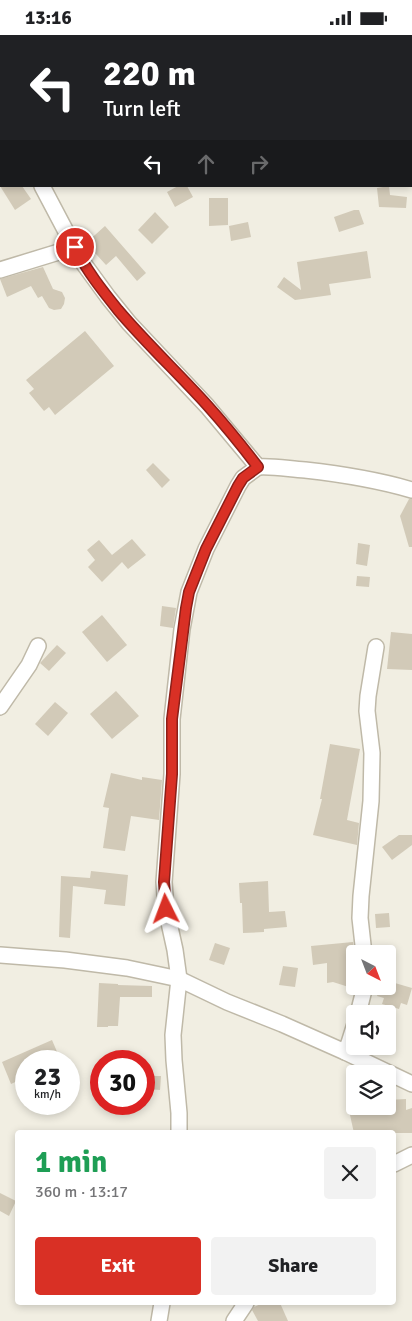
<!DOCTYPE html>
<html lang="en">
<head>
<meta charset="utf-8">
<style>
  body { margin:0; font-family:Signika,sans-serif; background:#f2f2f2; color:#202124; height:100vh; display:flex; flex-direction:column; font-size:19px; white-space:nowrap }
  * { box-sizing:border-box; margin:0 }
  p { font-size:16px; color:#757577 }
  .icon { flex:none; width:28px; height:28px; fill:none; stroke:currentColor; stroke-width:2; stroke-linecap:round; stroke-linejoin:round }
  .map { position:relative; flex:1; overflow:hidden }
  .drawer { position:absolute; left:15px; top:1095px; width:381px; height:175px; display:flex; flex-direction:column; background:#fff; border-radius:5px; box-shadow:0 2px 8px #0003 }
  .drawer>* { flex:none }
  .hud { position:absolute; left:0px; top:0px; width:412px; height:152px; box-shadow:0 2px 8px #0003; background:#202124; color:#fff; overflow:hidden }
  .needle { width:32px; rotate:138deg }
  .buttons { position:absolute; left:346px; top:910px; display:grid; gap:10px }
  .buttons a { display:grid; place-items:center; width:50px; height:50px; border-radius:5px; background:#fff; box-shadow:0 2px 8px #0003; font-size:25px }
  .speed { position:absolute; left:15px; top:1015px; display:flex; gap:10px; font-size:25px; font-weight:700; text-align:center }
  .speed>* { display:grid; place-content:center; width:65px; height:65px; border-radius:50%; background:#fff; box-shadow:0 2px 8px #0003; line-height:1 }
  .speed small { font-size:12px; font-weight:400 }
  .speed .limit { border:8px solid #d22; background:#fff; color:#111 }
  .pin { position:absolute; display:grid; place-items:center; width:42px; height:42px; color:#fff; margin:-21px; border:2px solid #fff; border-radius:50%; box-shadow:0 1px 5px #0007 }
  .me { position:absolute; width:55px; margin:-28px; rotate:357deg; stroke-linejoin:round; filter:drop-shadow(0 0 4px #0008) }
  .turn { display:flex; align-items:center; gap:18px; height:105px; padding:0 20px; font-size:22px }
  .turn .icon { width:65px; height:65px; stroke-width:2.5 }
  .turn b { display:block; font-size:35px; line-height:42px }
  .lanes { display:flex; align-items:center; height:48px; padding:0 20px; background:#0003; justify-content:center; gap:25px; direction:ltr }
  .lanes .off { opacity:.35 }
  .round { display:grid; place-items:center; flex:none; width:52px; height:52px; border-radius:5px; background:#f2f2f2 }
  .head { display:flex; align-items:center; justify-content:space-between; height:85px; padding:0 20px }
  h1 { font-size:30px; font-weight:700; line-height:38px; color:#1e9e55 }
  .action { display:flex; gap:10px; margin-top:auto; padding:10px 20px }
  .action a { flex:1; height:58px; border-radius:5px; background:#d93025; color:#fff; font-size:20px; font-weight:700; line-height:58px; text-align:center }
  .action a+a { background:#f2f2f2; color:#202124 }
  .status { display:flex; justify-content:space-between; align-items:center; height:35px; padding:0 25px; background:#fff; direction:ltr }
  .status svg { height:14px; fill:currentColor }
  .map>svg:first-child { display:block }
  .building { fill:#d2cab8 }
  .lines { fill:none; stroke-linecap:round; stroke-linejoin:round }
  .minor-casing { stroke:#bfb9a8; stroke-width:18 }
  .minor { stroke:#fff; stroke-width:15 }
  .route-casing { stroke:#8d1f18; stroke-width:12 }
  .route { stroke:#d93025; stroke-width:9 }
</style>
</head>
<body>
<div class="status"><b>13:16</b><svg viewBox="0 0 49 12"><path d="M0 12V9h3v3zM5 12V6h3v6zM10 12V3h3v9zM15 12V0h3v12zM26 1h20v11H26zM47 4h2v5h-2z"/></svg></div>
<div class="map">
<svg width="412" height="1286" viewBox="0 0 412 1286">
  <rect width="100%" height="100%" fill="#f1eee2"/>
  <g class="building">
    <path d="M0,151h22l9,13 -16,11z"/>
    <path d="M178,151h9l6,11 -18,10 -8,-15z"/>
    <path d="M389,151l1,9 17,2 -1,11 -27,-1 -2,-19z"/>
    <path d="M209,163h19v27l-19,1z"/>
    <path d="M354,175h5l5,14 -25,8 -5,-15z"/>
    <path d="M155,177l14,15 -17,17 -14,-14z"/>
    <path d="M248,187l3,15 -20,4 -2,-15z"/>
    <path d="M105,191l41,47 -9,8 -21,-25 -10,9 -20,-22z"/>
    <path d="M367,216l4,27 -42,6 2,11 -36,5 -18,-13 7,-10 17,13 -4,-28z"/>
    <path d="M43,232l10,22 9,3 3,6 -1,6 -3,5 -7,1 -5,-2 -7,-12 -4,2 -7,-12 -24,11 -7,-18z"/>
    <path d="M85,296l29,35 -59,49 -6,-8 -5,4 -15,-18 5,-4 -8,-9z"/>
    <path d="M153,428l17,17 -8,8 -16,-18z"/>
    <path d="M409,464h3v48h-3l-9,-31z"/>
    <path d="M132,504l14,16 -18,14 -6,-7 -20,20 -14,-15 7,-7 -8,-10 12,-10 13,15z"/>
    <path d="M358,508l12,2 -3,21 -11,-2z"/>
    <path d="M357,541l13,1 -1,10 -13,-1z"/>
    <path d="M162,571l14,2 -3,20 -13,-2z"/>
    <path d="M102,580l25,30 -20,17 -25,-30z"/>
    <path d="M391,597l21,2v36l-25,-1z"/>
    <path d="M57,610l9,8 -17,18 -9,-8z"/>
    <path d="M116,656l23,25 -27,23 -22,-25z"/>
    <path d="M55,667l13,11 -20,23 -13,-12z"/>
    <path d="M330,709l30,5 -13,71 12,3 -2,22 -44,-10 9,-36h-2z"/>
    <path d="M111,738l31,7v-3l20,3 -3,40 -28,-4 -6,35 -22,-3 6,-40 -6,-1z"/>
    <path d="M399,800h13v10l-20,15 -10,-13z"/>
    <path d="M91,836l37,4 -3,31 -21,-2 2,-14 -33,-4 -3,52 -11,-1 2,-61 29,2z"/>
    <path d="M268,846l1,31 16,-1 2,16 -23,2v3l-21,1 -1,-30h-2l-1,-20z"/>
    <path d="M389,878l1,14 -14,1 -1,-14z"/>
    <path d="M353,907l2,14v33l-22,-7 -6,1v-20l-14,2 -2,-19z"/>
    <path d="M215,908l15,5 -6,17 -15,-5z"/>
    <path d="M283,931l15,2 -3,19 -16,-2z"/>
    <path d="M388,946l24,7 -5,17 -6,-2 -2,6 -17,-5 2,-6 -7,-2 3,-10h8z"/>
    <path d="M99,948l19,1v1l34,1v11h-32l-2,29h-10v1h-11z"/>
    <path d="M52,1005l9,21h-35v16l-15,7 -9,-22z"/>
    <path d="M146,1041h15l-1,14 -14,-1z"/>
    <path d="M406,1064v11l6,-2v25h-58l-6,-27h40v-6z"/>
    <path d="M0,1158l16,8 -7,15 -9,-5z"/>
    <path d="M263,1268h17l8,18h-30l-6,-11 2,-3z"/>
  </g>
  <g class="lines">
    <defs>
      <g id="minor">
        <path d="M286,1l2,-1"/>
        <path d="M0,62l1,2"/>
        <path d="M42,151l39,74 27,37 21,26 78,83 51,61c16,-1 31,2 47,3 36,4 73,10 107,20"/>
        <path d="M0,235l75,-23"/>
        <path d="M0,672l29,-42 9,-19"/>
        <path d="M364,919l-4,-36 1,-22 10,-95 1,-48 -5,-42 1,-15 8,-49"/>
        <path d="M0,920l65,5 62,8 52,11 48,23 55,22 63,28 67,32"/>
        <path d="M358,979l7,-28"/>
        <path d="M345,1017l4,-9 6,-19"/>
        <path d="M179,1098v-20l-5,-53 -1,-25 6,-56 -4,-29 -9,-41 -2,-27 8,-108v-55l10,-90 7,-37 17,-43 32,-63 5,-8 15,-11"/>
        <path d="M394,1129l18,-9"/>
        <path d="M159,1286l3,-18"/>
        <path d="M234,1286l12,-18"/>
      </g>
    </defs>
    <use href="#minor" class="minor-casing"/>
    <use href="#minor" class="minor"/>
  </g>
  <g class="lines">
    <defs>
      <path id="route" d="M75,212c11,23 27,43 43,63 28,33 60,63 89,95 18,20 35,41 51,62l-15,11 -5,8 -32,63 -17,43 -3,16 -14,111v55l-8,108 2,27"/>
    </defs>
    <use href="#route" class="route-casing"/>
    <use href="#route" class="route"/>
  </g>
</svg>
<div class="buttons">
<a><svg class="needle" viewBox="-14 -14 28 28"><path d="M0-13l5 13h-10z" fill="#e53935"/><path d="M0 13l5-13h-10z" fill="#757577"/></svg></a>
<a><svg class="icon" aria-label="sound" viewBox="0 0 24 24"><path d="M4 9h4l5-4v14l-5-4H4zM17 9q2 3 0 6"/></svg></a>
<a><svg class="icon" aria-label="layers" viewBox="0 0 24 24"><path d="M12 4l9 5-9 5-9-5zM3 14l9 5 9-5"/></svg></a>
</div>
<div class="speed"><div>23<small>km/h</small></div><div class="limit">30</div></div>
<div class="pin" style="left:75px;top:212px;background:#d93025"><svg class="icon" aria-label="arrive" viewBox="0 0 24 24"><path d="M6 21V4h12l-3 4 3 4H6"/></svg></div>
<svg class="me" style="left:166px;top:874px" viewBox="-20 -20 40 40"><path d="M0-17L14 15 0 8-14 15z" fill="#d93025" stroke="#fff" stroke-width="4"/></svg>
<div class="hud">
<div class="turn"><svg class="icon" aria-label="left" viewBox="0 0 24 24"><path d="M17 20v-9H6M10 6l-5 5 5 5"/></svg><div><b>220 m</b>Turn left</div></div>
<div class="lanes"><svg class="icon" aria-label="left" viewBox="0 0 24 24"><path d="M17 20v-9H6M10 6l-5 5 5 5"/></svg><svg class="icon off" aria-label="ahead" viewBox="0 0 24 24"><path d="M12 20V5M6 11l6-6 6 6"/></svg><svg class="icon off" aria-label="right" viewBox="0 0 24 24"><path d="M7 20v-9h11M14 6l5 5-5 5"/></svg></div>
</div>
<section class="drawer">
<div class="head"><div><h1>1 min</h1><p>360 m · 13:17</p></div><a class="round"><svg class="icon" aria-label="close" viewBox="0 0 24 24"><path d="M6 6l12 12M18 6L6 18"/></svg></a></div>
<div class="action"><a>Exit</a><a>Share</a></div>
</section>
</div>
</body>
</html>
